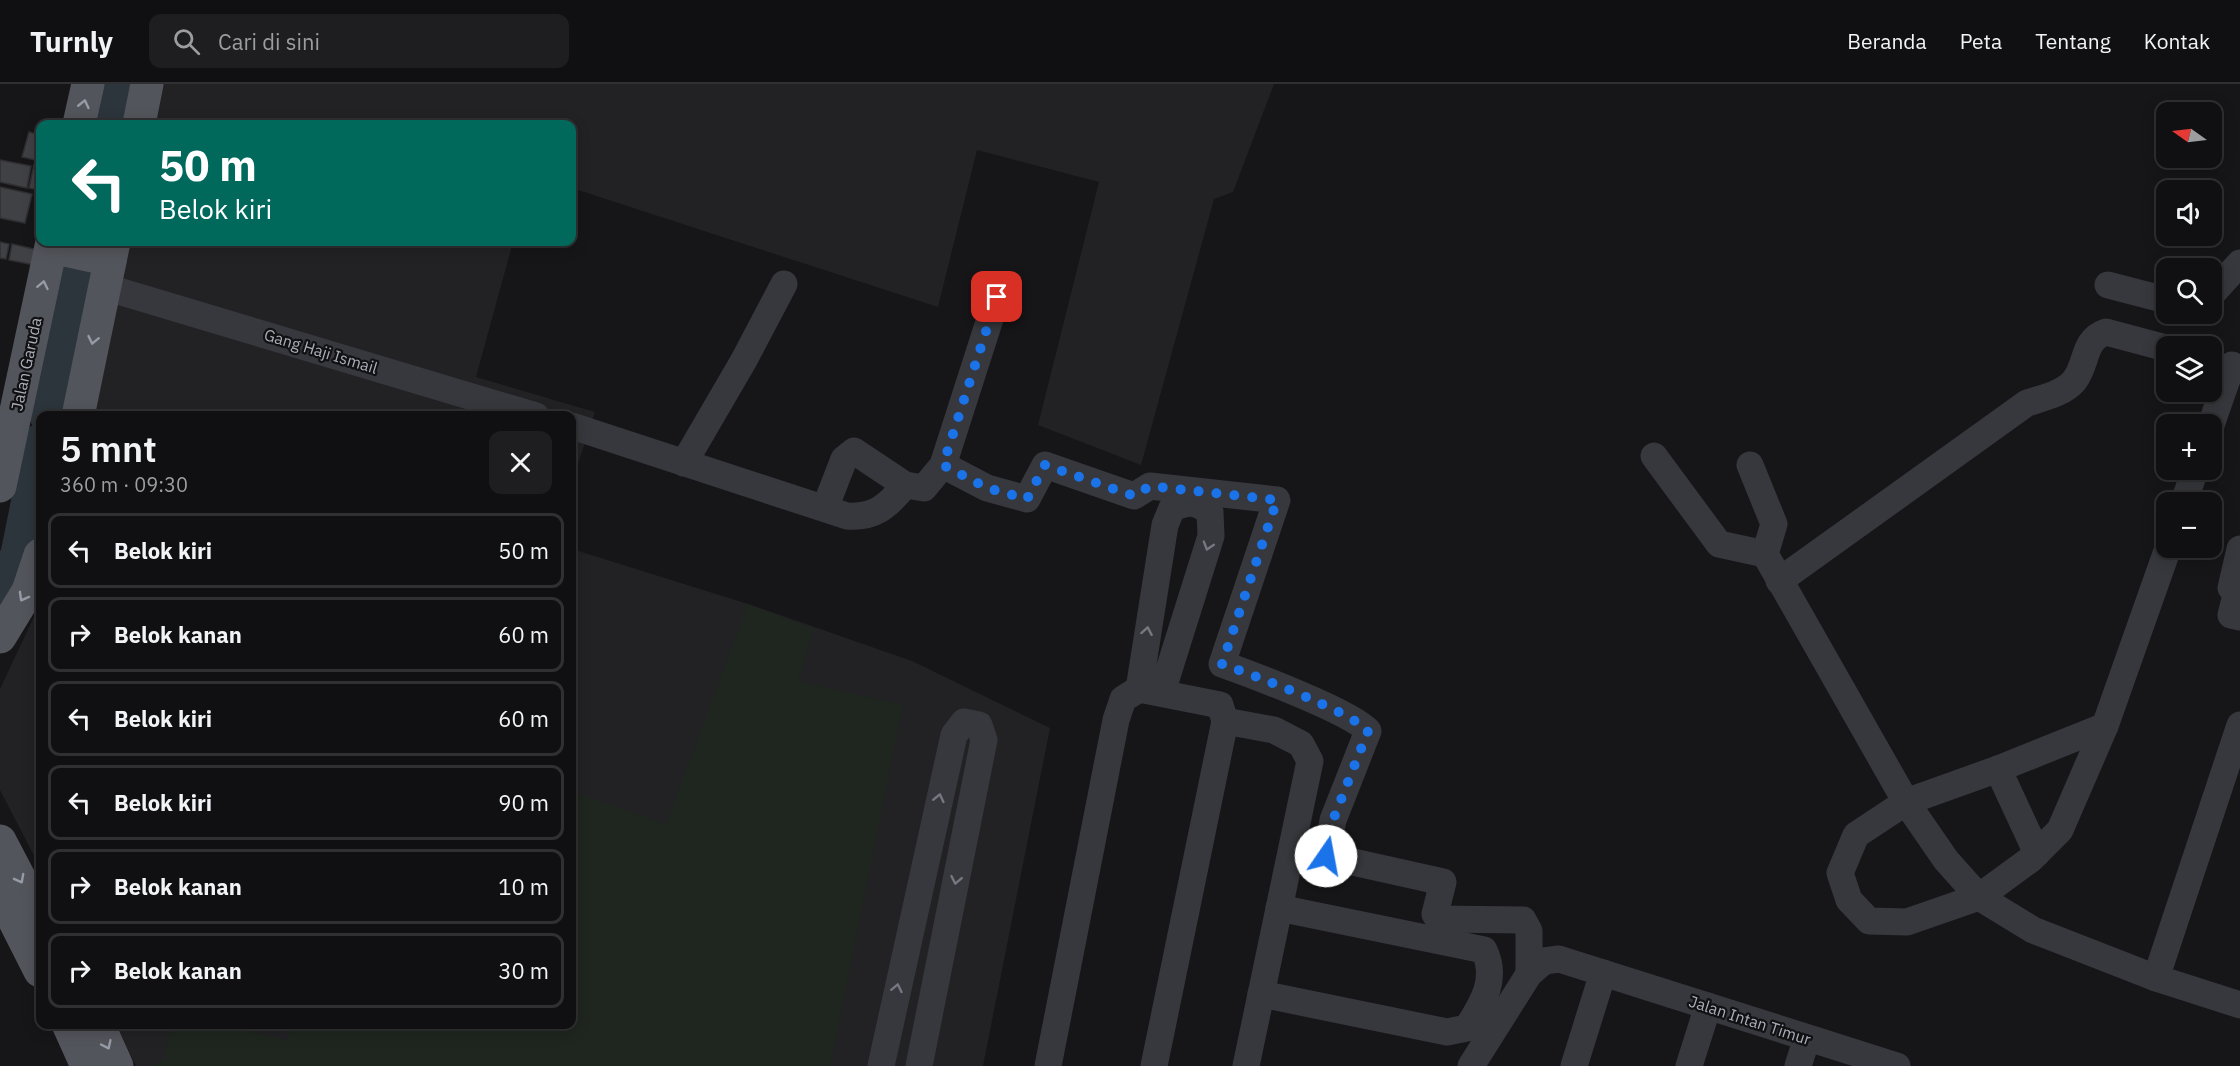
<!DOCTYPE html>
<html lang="id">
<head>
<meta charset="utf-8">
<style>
  body { margin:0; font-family:"IBM Plex Sans",sans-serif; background:#1e1e20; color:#f1f3f6; height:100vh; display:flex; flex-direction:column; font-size:22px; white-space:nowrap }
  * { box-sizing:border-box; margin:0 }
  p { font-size:20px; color:#9c9d9f }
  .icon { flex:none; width:33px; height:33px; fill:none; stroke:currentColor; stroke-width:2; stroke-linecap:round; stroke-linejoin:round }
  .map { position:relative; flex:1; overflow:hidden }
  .panel { position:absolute; left:36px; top:327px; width:540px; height:618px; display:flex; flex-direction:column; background:#101012; border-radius:12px; box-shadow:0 3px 15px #0003,0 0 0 2px #303032 }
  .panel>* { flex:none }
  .top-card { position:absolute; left:36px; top:36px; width:540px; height:126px; border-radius:12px; box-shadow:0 3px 15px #0003,0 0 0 2px #303032; background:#00695c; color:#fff; overflow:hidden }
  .needle { width:39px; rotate:284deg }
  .tools { position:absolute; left:2156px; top:18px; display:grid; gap:12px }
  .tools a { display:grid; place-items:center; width:66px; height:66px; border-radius:12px; background:#101012; box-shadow:0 3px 15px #0003,0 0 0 2px #303032; font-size:30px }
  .pin { position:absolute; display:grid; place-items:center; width:51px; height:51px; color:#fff; margin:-26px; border-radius:12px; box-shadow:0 3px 9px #0006 }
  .me { position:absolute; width:66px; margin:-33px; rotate:12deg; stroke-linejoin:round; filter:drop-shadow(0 0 4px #0008) }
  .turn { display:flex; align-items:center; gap:21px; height:126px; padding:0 24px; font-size:27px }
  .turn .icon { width:78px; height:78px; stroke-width:2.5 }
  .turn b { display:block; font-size:42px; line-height:51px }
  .round { display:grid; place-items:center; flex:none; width:63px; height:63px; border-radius:12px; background:#1e1e20 }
  .overview { display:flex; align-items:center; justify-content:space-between; height:102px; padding:0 24px }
  h1 { font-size:36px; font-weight:600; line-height:45px }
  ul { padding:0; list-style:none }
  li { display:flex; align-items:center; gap:18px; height:75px; margin:0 12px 9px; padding:0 12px; border:3px solid #303032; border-radius:12px }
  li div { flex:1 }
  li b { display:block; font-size:22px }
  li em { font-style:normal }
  header { display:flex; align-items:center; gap:36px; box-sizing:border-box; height:84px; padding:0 30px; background:#101012; border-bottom:2px solid #303032 }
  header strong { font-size:28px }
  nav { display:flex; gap:33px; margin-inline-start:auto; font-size:21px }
  .search { width:420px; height:54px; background:#1e1e20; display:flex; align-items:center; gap:15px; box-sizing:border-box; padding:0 21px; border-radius:12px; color:#9c9d9f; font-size:22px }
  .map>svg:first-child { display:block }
  .built { fill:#222225 }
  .green { fill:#1e261f }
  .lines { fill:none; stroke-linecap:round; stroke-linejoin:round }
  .river { stroke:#2c353c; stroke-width:33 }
  .building { fill:#404145; stroke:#303034; stroke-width:1.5 }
  .minor { stroke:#37383d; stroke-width:27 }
  .major { stroke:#53555c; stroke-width:33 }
  .oneway { stroke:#979ba6 }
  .oneway2 { stroke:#757881 }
  .route { stroke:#1a73e8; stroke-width:10; stroke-dasharray:0 18 }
  .labels { text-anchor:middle; stroke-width:4.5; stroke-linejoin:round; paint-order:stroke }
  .street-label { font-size:16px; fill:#a8adb8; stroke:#111113 }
</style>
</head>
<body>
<header>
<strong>Turnly</strong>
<div class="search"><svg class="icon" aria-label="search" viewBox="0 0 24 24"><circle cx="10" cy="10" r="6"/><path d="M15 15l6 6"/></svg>Cari di sini</div>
<nav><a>Beranda</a><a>Peta</a><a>Tentang</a><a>Kontak</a></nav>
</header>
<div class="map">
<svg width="2240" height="982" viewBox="0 0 2240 982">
  <rect width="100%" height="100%" fill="#161618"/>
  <g class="built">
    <path d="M160,0h1114l-41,108 -19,7 -73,266 -103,-40 61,-243 -122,-32 -39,157 -366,-119v-64h-420z"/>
    <path d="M128,158h385l-37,135 119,35 -23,70v-66h-480z"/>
    <path d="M572,465l176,55 164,57 138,67 -67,338h-847l-20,-41 456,-1z"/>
    <path d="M40,520v263l-40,-77v-101z"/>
  </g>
  <path class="green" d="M748,520l66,25 -16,52 105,24 -73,361h-680l14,-6 7,-35h55l61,15 5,-15 280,-1v-233l94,33z"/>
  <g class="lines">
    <g class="river">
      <path d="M107,40l10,-40"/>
      <path d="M46,332l36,-174"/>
      <path d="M0,505l17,-35 23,-114"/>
    </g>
  </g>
  <g class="building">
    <path d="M29,48l11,3v26l-18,-4z"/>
    <path d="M0,76l31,6 -4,22 -27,-6z"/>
    <path d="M34,81l6,2v23l-11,-2z"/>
    <path d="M0,103l32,7 -7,29 -25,-5z"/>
    <path d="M0,158l9,2 -3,15 -6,-1z"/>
    <path d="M12,160l26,6 -3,15 -26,-5z"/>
  </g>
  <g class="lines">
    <g class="minor">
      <path d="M2108,201l58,15"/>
      <path d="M105,203l431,129"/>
      <path d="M2211,211l29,-32"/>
      <path d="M2211,341l21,-60"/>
      <path d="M572,342l275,90c28,2 41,-10 58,-31"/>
      <path d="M1654,372l65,88 46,10"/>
      <path d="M684,379l60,-103 40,-76"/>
      <path d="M943,381l44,23 40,11 18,-34 89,31 16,-10 127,14 -55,164c28,10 130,48 146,67l-35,89 -7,36 117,26 -8,32 3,5 85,1 6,11v43"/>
      <path d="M1750,381l24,59 -9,30 141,248 40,58 33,37 54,33 123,48 84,27"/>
      <path d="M2184,418l11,-32"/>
      <path d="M825,424l19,-49 10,-8 51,34 19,3 19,-23 54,-168"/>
      <path d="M2240,465l-9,39 6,3 -6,24 9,2"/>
      <path d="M1779,497l248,-178c15,-5 36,-9 47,-22 14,-17 8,-41 32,-49l60,16"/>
      <path d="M1139,605l26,-164 7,-17c18,-7 23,-7 38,4l1,24 -49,156"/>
      <path d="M1225,637l49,9 27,14 9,17 -64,305"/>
      <path d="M2105,642l-45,104 -29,29 -52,38 -72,25 -38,-1 -20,-21 -9,-27 16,-38 50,-33 92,-33z"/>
      <path d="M2105,642l63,-178"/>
      <path d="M1998,685l39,84"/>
      <path d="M2156,894l84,-253"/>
      <path d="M1261,910l186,38 20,-4c16,-25 31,-49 17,-78l-205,-42"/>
      <path d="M881,982l73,-331 10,-13 15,3 5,15 -65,326"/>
      <path d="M1048,982l68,-346 7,-21 16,-10 81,16 5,16 -71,345"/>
      <path d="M1471,982l58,-92 15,-13 15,-2 338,107"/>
      <path d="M1574,982l29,-93"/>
      <path d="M1689,982l19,-60"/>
      <path d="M1798,982l9,-28"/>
    </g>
    <g class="major">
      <path d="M79,40l9,-40"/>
      <path d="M139,40l8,-40"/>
      <path d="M51,163l59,13"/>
      <path d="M78,332l36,-174"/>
      <path d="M0,402l52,-244"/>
      <path d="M0,553l28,-46 12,-36"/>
      <path d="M0,757l40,76"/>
      <path d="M0,808l40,79"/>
      <path d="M68,940l19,42"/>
      <path d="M98,940l19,42"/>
    </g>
  </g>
  <defs><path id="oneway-chevron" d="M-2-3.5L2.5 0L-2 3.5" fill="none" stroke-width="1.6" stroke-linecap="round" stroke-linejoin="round" transform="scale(1.5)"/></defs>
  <g class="oneway">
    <use href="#oneway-chevron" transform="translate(84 20) rotate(-77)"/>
    <use href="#oneway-chevron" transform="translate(43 201) rotate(-78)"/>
    <use href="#oneway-chevron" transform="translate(93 256) rotate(102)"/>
    <use href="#oneway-chevron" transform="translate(23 513) rotate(119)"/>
    <use href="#oneway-chevron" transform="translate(20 795) rotate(62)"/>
    <use href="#oneway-chevron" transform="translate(107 961) rotate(65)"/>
  </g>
  <g class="oneway2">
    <use href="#oneway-chevron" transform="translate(1208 462) rotate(107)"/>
    <use href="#oneway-chevron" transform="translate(1147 547) rotate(-80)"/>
    <use href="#oneway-chevron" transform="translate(939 714) rotate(-77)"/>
    <use href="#oneway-chevron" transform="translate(956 796) rotate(101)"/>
    <use href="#oneway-chevron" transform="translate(897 904) rotate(-78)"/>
  </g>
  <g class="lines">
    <path class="route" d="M997,213l-54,168 44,23 40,11 18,-34 89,31 16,-10 127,14 -55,164c28,10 130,48 146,67l-35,89 -7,36"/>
  </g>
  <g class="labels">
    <g class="street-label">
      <text transform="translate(321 267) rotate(17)" y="6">Gang Haji Ismail</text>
      <text transform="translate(26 280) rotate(-78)" y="6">Jalan Garuda</text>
      <text transform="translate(1750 936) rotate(18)" y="6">Jalan Intan Timur</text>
    </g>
  </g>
</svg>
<div class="tools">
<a><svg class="needle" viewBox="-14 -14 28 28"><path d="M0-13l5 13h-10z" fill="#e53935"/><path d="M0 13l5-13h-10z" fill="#9c9d9f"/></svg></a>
<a><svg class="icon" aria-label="sound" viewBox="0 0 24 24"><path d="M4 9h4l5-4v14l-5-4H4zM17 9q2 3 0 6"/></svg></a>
<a><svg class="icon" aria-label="search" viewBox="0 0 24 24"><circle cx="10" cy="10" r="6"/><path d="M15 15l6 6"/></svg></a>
<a><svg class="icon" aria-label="layers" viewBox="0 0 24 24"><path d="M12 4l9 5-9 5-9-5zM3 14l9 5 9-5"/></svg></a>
<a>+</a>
<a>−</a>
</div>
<div class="pin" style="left:997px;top:213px;background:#d93025"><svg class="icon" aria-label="arrive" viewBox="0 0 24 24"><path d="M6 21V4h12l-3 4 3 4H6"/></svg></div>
<svg class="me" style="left:1326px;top:772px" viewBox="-20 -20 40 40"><circle r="19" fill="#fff"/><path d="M0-13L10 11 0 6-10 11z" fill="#1a73e8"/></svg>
<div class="top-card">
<div class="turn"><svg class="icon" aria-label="left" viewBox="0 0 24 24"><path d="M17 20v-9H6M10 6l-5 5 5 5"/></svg><div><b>50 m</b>Belok kiri</div></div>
</div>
<section class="panel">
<div class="overview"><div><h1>5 mnt</h1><p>360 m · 09:30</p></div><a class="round"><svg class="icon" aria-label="close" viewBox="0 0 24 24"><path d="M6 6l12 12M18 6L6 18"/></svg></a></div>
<ul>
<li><svg class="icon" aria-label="left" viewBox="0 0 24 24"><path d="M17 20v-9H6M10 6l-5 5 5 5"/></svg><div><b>Belok kiri</b></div><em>50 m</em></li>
<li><svg class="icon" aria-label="right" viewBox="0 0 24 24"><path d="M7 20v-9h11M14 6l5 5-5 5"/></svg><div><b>Belok kanan</b></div><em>60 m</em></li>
<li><svg class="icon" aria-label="left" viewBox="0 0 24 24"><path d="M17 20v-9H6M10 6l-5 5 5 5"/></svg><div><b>Belok kiri</b></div><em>60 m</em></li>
<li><svg class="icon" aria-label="left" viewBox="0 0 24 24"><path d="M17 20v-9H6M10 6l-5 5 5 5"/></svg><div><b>Belok kiri</b></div><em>90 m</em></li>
<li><svg class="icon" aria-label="right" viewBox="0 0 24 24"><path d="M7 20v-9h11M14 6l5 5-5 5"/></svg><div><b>Belok kanan</b></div><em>10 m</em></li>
<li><svg class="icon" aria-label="right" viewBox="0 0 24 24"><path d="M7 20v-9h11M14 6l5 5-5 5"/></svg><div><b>Belok kanan</b></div><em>30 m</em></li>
</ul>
</section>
</div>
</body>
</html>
